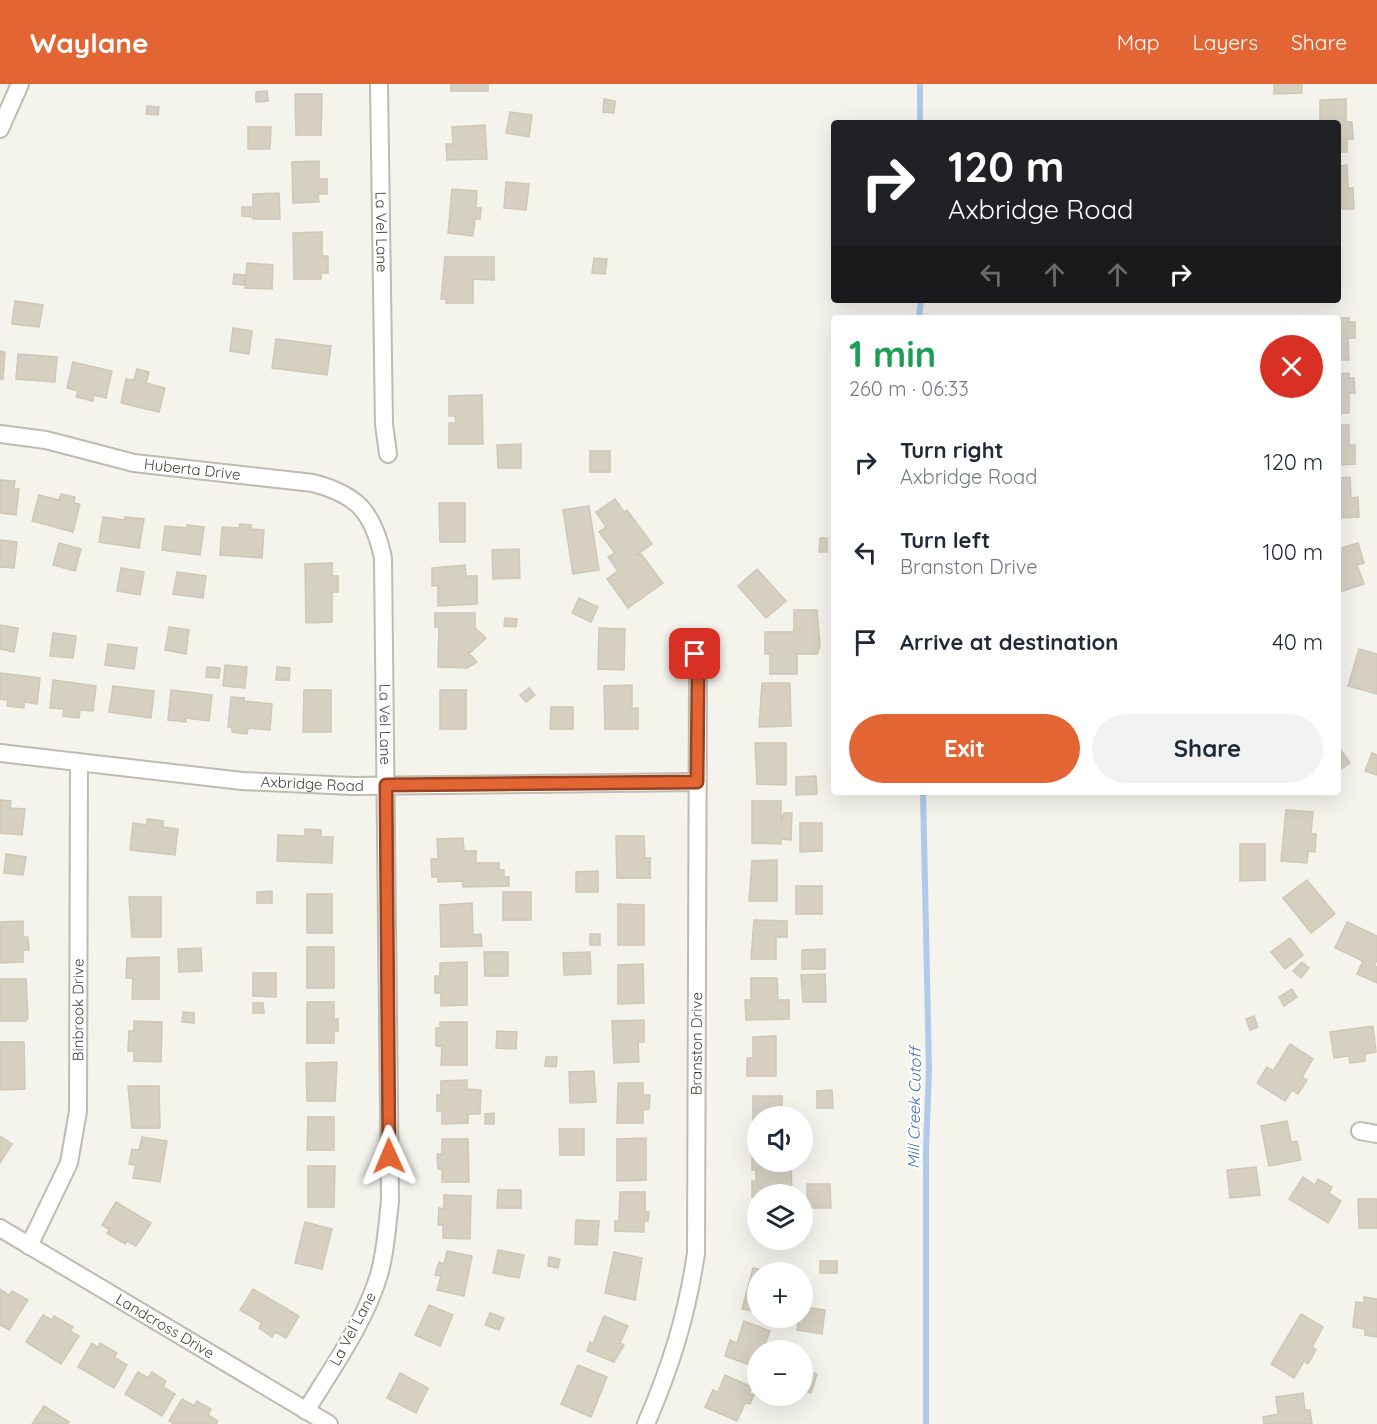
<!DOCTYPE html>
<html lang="en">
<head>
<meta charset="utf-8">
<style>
  body { margin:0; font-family:Quicksand,sans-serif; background:#f2f2f3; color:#1f2937; height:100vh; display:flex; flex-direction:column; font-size:22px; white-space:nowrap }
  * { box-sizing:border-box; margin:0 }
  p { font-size:20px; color:#747a83 }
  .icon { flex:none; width:33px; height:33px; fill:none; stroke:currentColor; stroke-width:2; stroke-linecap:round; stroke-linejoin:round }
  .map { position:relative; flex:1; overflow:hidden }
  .side { position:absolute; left:831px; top:231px; width:510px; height:480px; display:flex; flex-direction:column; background:#fff; border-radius:6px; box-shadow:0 6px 24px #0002 }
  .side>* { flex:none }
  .top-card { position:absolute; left:831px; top:36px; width:510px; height:183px; border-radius:6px; box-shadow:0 6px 24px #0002; background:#202124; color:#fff; overflow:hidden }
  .fabs { position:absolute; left:747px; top:1022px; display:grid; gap:12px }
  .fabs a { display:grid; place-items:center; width:66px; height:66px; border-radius:50%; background:#fff; box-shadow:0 6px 24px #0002; font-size:30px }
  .pin { position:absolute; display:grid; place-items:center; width:51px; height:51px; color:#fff; margin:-26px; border-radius:12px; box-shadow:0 3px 9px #0006 }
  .me { position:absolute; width:66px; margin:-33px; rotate:359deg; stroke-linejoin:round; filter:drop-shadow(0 0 4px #0008) }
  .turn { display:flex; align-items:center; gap:21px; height:126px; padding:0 18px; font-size:27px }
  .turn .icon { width:78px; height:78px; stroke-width:2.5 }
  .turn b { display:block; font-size:42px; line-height:51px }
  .lanes { display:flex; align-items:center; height:57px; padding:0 18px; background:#0003; justify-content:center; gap:30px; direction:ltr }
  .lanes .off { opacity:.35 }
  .round { display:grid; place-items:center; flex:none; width:63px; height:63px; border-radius:32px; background:#f2f2f3 }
  .head { display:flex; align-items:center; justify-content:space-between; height:102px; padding:0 18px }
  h1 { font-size:36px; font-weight:700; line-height:45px; color:#1e9e55 }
  .primary-button { display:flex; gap:12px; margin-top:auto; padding:12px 18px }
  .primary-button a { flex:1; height:69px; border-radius:36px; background:#e36534; color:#fff; font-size:24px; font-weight:700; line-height:69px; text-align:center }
  .primary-button a+a { background:#f2f2f3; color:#1f2937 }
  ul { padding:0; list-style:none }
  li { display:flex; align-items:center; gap:18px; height:90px; padding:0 18px }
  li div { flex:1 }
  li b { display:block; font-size:22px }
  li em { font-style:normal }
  header { display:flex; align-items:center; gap:36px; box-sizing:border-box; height:84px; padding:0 30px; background:#e36534; color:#fff }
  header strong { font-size:28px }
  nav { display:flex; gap:33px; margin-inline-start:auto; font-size:21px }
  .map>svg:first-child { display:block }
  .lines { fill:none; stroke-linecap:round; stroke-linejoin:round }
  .stream { stroke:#afcaea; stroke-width:6 }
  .building { fill:#d5d0c2; stroke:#cfc8b6; stroke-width:1.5 }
  .street-casing { stroke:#bfbbaf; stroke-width:20 }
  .street { stroke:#fff; stroke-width:16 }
  .route-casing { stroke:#944222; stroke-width:15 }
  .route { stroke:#e36534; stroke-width:10 }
  .labels { text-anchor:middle; stroke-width:4.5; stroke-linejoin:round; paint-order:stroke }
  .street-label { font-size:15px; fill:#48443a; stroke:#fff }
  .water-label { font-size:16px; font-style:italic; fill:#3e6ea9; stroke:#fff }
</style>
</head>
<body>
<header>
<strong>Waylane</strong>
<nav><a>Map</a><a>Layers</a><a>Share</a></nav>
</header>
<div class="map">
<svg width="1377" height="1340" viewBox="0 0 1377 1340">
  <rect width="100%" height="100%" fill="#f4f3ec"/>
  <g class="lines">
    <g class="stream">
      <path d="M920,0v39"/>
      <path d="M919,234l2,-18"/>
      <path d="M923,708l6,278 -3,79v275"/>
    </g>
  </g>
  <g class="building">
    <rect x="451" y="0" width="37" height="7"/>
    <path d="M1274,0h28v9l-28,1z"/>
    <path d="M267,7l1,10 -12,1v-10z"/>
    <path d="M295,10h27l-1,41h-25z"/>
    <path d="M604,15l11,2 -1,12 -11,-1z"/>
    <path d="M1346,15v23h6l1,17h-6v13h-9v-29h-18v-23z"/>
    <path d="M147,22l12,1 -1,8 -12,-1z"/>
    <path d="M510,28l22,3 -3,22 -23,-4z"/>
    <path d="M485,41l2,34 -40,1 -1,-16h7l-1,-17z"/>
    <path d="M248,43h23l-1,22h-22z"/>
    <path d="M319,77v18h8v15h-9l1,8 -26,1 -1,-41z"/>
    <path d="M1347,81l1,23h5l1,21h-16v-43z"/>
    <path d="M506,98l23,2 -3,26 -22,-2z"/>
    <path d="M452,105l25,2 -1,17h5l-1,11h-5l-2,17 -25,-3z"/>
    <path d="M279,109l1,26h-27v-25z"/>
    <path d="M242,123h9v10l-9,-1z"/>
    <path d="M322,148v24h6v17h-7v6h-27l-1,-46z"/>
    <path d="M445,173h49v23l-21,-1v24h-27v-4h-5z"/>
    <path d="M594,174l13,1 -2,15 -13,-1z"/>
    <path d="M247,179l26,2 -1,24 -27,-1z"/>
    <path d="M234,190l11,1 -1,10 -11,-1z"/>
    <path d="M15,217l28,4 -4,22 -27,-3z"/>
    <path d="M1337,234h12v4h6v16h-7l1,22h-11z"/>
    <path d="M233,244l19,3 -3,23 -19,-3z"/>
    <path d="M276,255l55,7 -4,29 -55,-7z"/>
    <path d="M0,267l5,1 -2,27h-3z"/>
    <path d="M18,270l39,3 -2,25 -39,-3z"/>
    <path d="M73,278l39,9 -6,27 -12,-3 -1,6 -17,-4 2,-6 -11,-3z"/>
    <path d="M137,285l12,3 -3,11 19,5 -6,24 -38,-9 5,-24 8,1z"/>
    <path d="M1349,289v5h5l1,15h-6v20h-11v-39z"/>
    <path d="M482,311l1,49h-34v-21h7l-1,-7h-6v-20z"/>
    <path d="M1338,341h11v20h6v19l-17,1z"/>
    <path d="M521,360v24h-23l-1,-23z"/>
    <rect x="590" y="367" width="20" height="21"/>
    <path d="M1350,393l1,21 7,-1 1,20 -21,1v-40z"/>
    <path d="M0,396l15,1 -1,8h5l-3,26 -16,-2z"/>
    <path d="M61,410l14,3 -1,6 6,1 -7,28 -41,-11 7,-26 20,5z"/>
    <path d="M615,415l9,13 3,-2 25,34 -17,12 6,-2 22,29 -35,25 -21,-29 11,-8 -10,-14 7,-4 -16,-21 7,-5 -10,-15z"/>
    <path d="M439,419h26v39h-25z"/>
    <path d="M589,422l10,64 -26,4 -10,-64z"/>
    <path d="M103,433l22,3v-3l19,2 -5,29 -40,-6z"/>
    <path d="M240,440l11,1v4l13,1 -2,28 -42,-3 2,-28 17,1z"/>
    <path d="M187,441l17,2 -4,28 -38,-5 3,-24 22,2z"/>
    <path d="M820,454h7v14h-8z"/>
    <path d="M0,456l17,2 -3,26 -14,-1z"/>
    <path d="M59,459l22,6 -6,22 -22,-6z"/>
    <path d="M1358,459l6,20 -7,2 7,19 -24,8 -2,-43z"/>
    <path d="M519,465l1,29 -27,1 -1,-29z"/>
    <path d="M332,479v13h6v16h-6v30l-26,1 -1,-59z"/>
    <path d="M465,481l1,11h11v28l-39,2v-21l-6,1v-18z"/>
    <path d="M121,484l23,4 -4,23 -23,-4z"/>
    <path d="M757,485l29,32 -20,17 -28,-32z"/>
    <path d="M177,488l29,4 -3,22 -30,-4z"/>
    <path d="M579,514l19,9 -7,15 -19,-9z"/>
    <path d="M794,526h23l3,36 -3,8h-20v20h-27v-20h-5v-22h29z"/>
    <path d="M435,529h40v15l11,10 -15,14h-3l9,10 -10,6 -29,-1 1,-40h-4z"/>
    <path d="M505,534l12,1 -1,8 -12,-1z"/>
    <path d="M0,541l18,3 -4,24 -14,-3z"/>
    <path d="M169,543l20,3 -3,24 -21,-4z"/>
    <path d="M599,544l26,1 -1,41 -26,-1z"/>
    <path d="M53,549l23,3 -3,22 -23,-2z"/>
    <path d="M108,560l29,4 -3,21 -29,-4z"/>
    <path d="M1359,565l18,5v40l-29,-8z"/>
    <path d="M225,581l22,2 -2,21 -22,-2z"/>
    <path d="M207,583l13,1 -1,10 -13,-1z"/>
    <path d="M277,583l13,1 -1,12h-13z"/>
    <path d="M0,589l40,5 -3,26 -13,-2v6l-17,-2 1,-6 -8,-1z"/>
    <path d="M53,596l43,6 -3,25 -13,-1 -1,8 -16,-2 1,-7 -14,-1z"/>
    <path d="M762,599h28l1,43 -32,1z"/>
    <path d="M632,601v24l6,-1v21h-33l-1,-43z"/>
    <path d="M113,602l41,5 -3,27 -42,-6z"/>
    <path d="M529,604l6,7 -9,7 -6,-7z"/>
    <path d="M171,606l41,5 -3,26 -23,-3v4l-18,-2z"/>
    <path d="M304,606h27v42h-28z"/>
    <rect x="440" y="606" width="26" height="39"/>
    <path d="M231,613l13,1v3l28,3 -2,26 -22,-2 -1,6 -15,-2v-5h-4z"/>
    <path d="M551,623h22v22h-23z"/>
    <path d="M755,659h31v42l-29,-1z"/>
    <path d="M1338,662l12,17 -12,8z"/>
    <path d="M1372,669l5,2v20l-12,-4z"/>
    <path d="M816,692l1,18 -21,1v-18z"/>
    <path d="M0,716l11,1 -1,7 15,1 -3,26 -22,-2z"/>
    <path d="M752,717h29v21l3,-9h8l-1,27 -10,-1v5l-29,-1z"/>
    <path d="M1286,726l27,2 -2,22h5l-1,18 -7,-1 -1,12 -26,-2z"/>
    <path d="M147,735l16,2v6l15,2 -3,26 -45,-5 3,-27 14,2z"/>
    <path d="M800,739h22v28l-22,1z"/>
    <path d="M305,745l16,1v7h12l-1,26 -55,-2 1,-26 27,1z"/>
    <path d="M616,752h28l1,22h5v20h-33z"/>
    <path d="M463,754l1,13h12v12h23v7h5v7h5v9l-46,1v-6l-25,1v-5h-6l-1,-18h7l-1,-20z"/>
    <path d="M1240,760h25v36l-25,1z"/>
    <path d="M6,770l20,3 -3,18 -19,-2z"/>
    <path d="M777,776v41h-28l3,-40z"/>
    <path d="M598,787v21h-22v-20z"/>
    <path d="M1307,796l28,34 -24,19 -28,-35z"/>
    <rect x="796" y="802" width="26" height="28"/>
    <path d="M272,807v12h-15v-11z"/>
    <rect x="503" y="808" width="28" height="28"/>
    <rect x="307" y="810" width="25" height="39"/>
    <path d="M129,813h32v40h-29z"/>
    <path d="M472,819l1,32 8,-1 1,12 -41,1 -1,-42z"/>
    <path d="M618,820l26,1v40h-26z"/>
    <path d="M754,836l33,1v16h-11v22h-25z"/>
    <path d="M23,837v16h5l1,13h-6v12l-23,1v-41z"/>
    <path d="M1347,838l30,14v24l-3,6 3,1v16l-20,-9 6,-13 -28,-13z"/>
    <rect x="590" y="850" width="10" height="11"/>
    <path d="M1290,854l13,17 -18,14 -14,-17z"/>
    <rect x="307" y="863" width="27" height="41"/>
    <path d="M201,864l1,23 -23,1 -1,-23z"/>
    <path d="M825,865v20h-23v-19z"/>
    <path d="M484,868h24v24h-23z"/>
    <path d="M590,868l1,22 -27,1 -1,-22z"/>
    <path d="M159,873v42h-27l1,-21h-7l1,-20z"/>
    <path d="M467,878v43l-26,1v-13h-6v-17h5v-13z"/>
    <path d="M1302,878l7,6 -8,10 -8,-7z"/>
    <path d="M643,880l1,39 -26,1v-39z"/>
    <path d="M253,889h23v24l-23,-1z"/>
    <path d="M825,890l1,28h-23l-2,-27z"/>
    <path d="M751,894h26l1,22h11v19l-43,1 -1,-20h6z"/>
    <path d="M0,895h26l2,39 -2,3h-26z"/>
    <path d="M1292,905l5,8 -13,9 -5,-9z"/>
    <path d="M307,918h27v17h4v12h-4v12h-27z"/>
    <path d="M253,919h10l1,10h-11z"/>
    <path d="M183,928l11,1v10l-12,-1z"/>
    <path d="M1254,932l4,11 -8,3 -4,-11z"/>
    <path d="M644,936v22h-6l1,20 -25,1 -2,-42z"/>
    <path d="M134,937l28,1 -1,40 -27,-1v-10h-6l1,-20h5z"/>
    <path d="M440,938h27v43h-26l1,-19h-6v-18h4z"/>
    <path d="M1373,942l3,26 -11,2v7l-15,2 -1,-7 -15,2 -4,-26z"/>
    <path d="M497,947l20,1 -1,17 -20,-1z"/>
    <path d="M776,952v40h-29v-18h6v-21z"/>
    <path d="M0,958h24l1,47 -25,1z"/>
    <path d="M1290,960l23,15 -11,18 5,3 -9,14 -6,-4 -7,11 -28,-18 10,-16 6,4z"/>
    <path d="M546,973h11l-1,10 -11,-1z"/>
    <path d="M337,978l-2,39h-28l-1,-38z"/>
    <path d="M594,987l2,31 -26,1 -1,-31z"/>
    <path d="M467,996v9l14,1 -1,24h-12v9l-26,1v-13h-5v-16h4v-14z"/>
    <path d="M618,999h25v12h7l-1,14 -6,1v13h-26z"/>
    <path d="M128,1002h31l1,42h-28z"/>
    <path d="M832,1006l1,18h-16v-17z"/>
    <path d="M753,1012h29v20h-24v22h-5z"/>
    <path d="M494,1029v11h-9v-10z"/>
    <path d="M308,1033h26v33h-27z"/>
    <path d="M1287,1037l4,21 6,-1 4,19 -32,6 -8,-40z"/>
    <path d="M559,1045h25v26h-24z"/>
    <path d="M0,1052l12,8 -12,19z"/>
    <path d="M142,1053l25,4 -7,41 -27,-4 3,-13 -7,-1 3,-15 7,1z"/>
    <path d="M646,1054v42l-29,1v-42z"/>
    <path d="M442,1055h26l1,43h-27v-13h-4l-1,-15h5z"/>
    <path d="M752,1071h6v6h33l1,33h-34v2l-6,1v-16h4v-11h-4z"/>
    <path d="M308,1082h27l-1,41h-26z"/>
    <path d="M1256,1083l4,28 -30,3 -3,-28z"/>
    <path d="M1303,1093l12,8 3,-6 14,8 -3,6 12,8 -13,22 -39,-24z"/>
    <path d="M807,1100h23l1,24h-24z"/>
    <path d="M498,1106h23v18h-24z"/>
    <path d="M620,1108h25v20h4l-1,9h-4v11l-29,-1v-10h4z"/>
    <path d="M444,1111l27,1 -1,43 -27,-1v-13h-5l1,-17 5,1z"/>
    <path d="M1358,1115h19v29h-18z"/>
    <path d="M116,1118l35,21 -15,23 -9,-5 -2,3 -18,-11 3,-3 -8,-5z"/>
    <path d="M576,1136l23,1 -2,24 -22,-1z"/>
    <path d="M305,1138l27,7 -10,40 -27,-6z"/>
    <path d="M498,1166l26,5 -5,23 -26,-5z"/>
    <path d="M447,1167l25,5 -8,40 -27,-6 4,-14 -6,-1 4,-13 5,2z"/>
    <path d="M614,1168l28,6 -7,42 -30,-7z"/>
    <path d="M549,1173l11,2 -2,9 -10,-2z"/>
    <rect x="820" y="1177" width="17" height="12"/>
    <path d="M753,1184l21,4h-16v40l-16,-3z"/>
    <path d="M0,1205l9,6 3,-4 16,9 -19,30 -9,-5z"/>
    <path d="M253,1205l46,27 -13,22 -11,-6 -3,5 -13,-9 3,-5 -22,-13z"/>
    <path d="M1364,1213l13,2v38l-12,-2v-6l-12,-2 3,-25 8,1z"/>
    <path d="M429,1221l24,10 -13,31 -25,-11z"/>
    <path d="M802,1223l23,3 -3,24 -25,-4 2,-13h3z"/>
    <path d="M490,1229l14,5 -5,12 -14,-5z"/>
    <path d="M1301,1230l22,13 -11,20 4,3 -8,14 -4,-3 -10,17 -23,-14z"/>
    <path d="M43,1231l9,5 2,-4 19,11 -3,4 9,5 -18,28 -35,-22z"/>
    <path d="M604,1232l24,10 -8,17 4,2 -10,17 -27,-11 3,-9 3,2z"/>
    <path d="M744,1237l26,10 -7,19h-5v18l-33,-12 5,-16 7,3z"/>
    <path d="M92,1259l6,4 2,-4 17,10 -3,4 13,8 -13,23 -36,-21z"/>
    <path d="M578,1281l29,12 -16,40 -30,-13z"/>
    <path d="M802,1286l15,4 -6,19 -9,-3z"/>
    <path d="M138,1288l10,6 4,-6 14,9 -3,6 12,7 -13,22 -37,-22z"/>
    <path d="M400,1289l28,15 -12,25 -29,-15z"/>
    <path d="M725,1291l27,12 -3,6 5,2 -4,9 -5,-1 -8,18 -32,-14 8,-17 5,2z"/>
    <path d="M1303,1309l2,17h5l2,14h-48l-1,-7 15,-3 -2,-17z"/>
    <path d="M182,1315l12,7 3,-5 14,8 -3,6 10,6 -2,3h-42l-5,-3z"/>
    <path d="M44,1322l25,16 -2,2h-35z"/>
  </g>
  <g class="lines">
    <defs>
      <g id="street">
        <path id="s1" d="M379,0l5,340 4,30"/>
        <path d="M0,45l20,-45"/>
        <path id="s2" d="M0,350l46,6 88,23 179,20c45,12 60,29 70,75l7,643c-3,25 -4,50 -11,74 -15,49 -47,93 -73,136"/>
        <path id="s3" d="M0,669l242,28 111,5 344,-4"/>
        <path d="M1360,1047l17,3"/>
        <path id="s4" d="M0,1144l329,196"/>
        <path id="s5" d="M29,1162l40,-83 9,-52 1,-348"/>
        <path id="s6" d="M646,1340c25,-58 41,-109 50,-171l2,-574 -3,-25"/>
      </g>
    </defs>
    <use href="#street" class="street-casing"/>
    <use href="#street" class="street"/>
  </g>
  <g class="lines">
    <defs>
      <path id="route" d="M389,1072l-3,-371 311,-3 1,-102 -3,-26"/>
    </defs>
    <use href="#route" class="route-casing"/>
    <use href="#route" class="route"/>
  </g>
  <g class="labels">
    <g class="street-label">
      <text dy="5" stroke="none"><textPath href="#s1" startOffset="148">La Vel Lane</textPath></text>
      <text dy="5" stroke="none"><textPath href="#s2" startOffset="196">Huberta Drive</textPath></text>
      <text dy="5" stroke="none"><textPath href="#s2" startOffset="594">La Vel Lane</textPath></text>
      <text dy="5" stroke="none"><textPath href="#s3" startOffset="314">Axbridge Road</textPath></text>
      <text dy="5" stroke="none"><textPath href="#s5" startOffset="246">Binbrook Drive</textPath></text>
      <text dy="5" stroke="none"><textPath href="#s6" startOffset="388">Branston Drive</textPath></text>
      <text dy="5" stroke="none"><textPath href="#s4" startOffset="192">Landcross Drive</textPath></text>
      <text transform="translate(353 1245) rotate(-62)" y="5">La Vel Lane</text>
    </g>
    <g class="water-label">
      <text transform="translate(914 1024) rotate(-89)" y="6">Mill Creek Cutoff</text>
    </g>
  </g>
</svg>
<div class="fabs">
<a><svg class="icon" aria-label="sound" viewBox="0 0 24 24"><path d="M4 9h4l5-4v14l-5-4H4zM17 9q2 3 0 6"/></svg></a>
<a><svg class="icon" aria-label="layers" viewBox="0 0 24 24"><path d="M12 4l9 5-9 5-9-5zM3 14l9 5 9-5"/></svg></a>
<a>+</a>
<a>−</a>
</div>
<div class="pin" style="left:695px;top:570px;background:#d93025"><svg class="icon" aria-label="arrive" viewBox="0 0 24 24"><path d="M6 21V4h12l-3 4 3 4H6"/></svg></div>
<svg class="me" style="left:389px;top:1072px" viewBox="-20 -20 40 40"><path d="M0-17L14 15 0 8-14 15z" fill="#e36534" stroke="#fff" stroke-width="4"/></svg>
<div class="top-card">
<div class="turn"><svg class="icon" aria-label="right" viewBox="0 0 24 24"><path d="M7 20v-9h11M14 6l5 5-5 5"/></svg><div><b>120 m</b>Axbridge Road</div></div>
<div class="lanes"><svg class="icon off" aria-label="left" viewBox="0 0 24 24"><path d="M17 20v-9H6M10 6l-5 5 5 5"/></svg><svg class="icon off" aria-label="ahead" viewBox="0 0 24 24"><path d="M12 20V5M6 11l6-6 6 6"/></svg><svg class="icon off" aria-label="ahead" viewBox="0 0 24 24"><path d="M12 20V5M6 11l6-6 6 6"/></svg><svg class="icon" aria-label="right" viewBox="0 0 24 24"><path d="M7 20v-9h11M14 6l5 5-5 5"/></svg></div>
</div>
<section class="side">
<div class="head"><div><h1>1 min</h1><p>260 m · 06:33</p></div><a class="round" style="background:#d93025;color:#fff"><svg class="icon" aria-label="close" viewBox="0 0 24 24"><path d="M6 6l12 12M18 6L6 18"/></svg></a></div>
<ul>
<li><svg class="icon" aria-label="right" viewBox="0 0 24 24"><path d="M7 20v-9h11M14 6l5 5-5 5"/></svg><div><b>Turn right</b><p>Axbridge Road</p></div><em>120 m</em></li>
<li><svg class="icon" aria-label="left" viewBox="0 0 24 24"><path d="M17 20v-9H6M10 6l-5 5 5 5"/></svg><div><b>Turn left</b><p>Branston Drive</p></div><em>100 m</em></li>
<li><svg class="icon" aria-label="arrive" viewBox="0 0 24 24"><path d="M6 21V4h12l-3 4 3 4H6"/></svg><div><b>Arrive at destination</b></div><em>40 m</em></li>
</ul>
<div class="primary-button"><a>Exit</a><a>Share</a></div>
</section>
</div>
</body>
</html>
